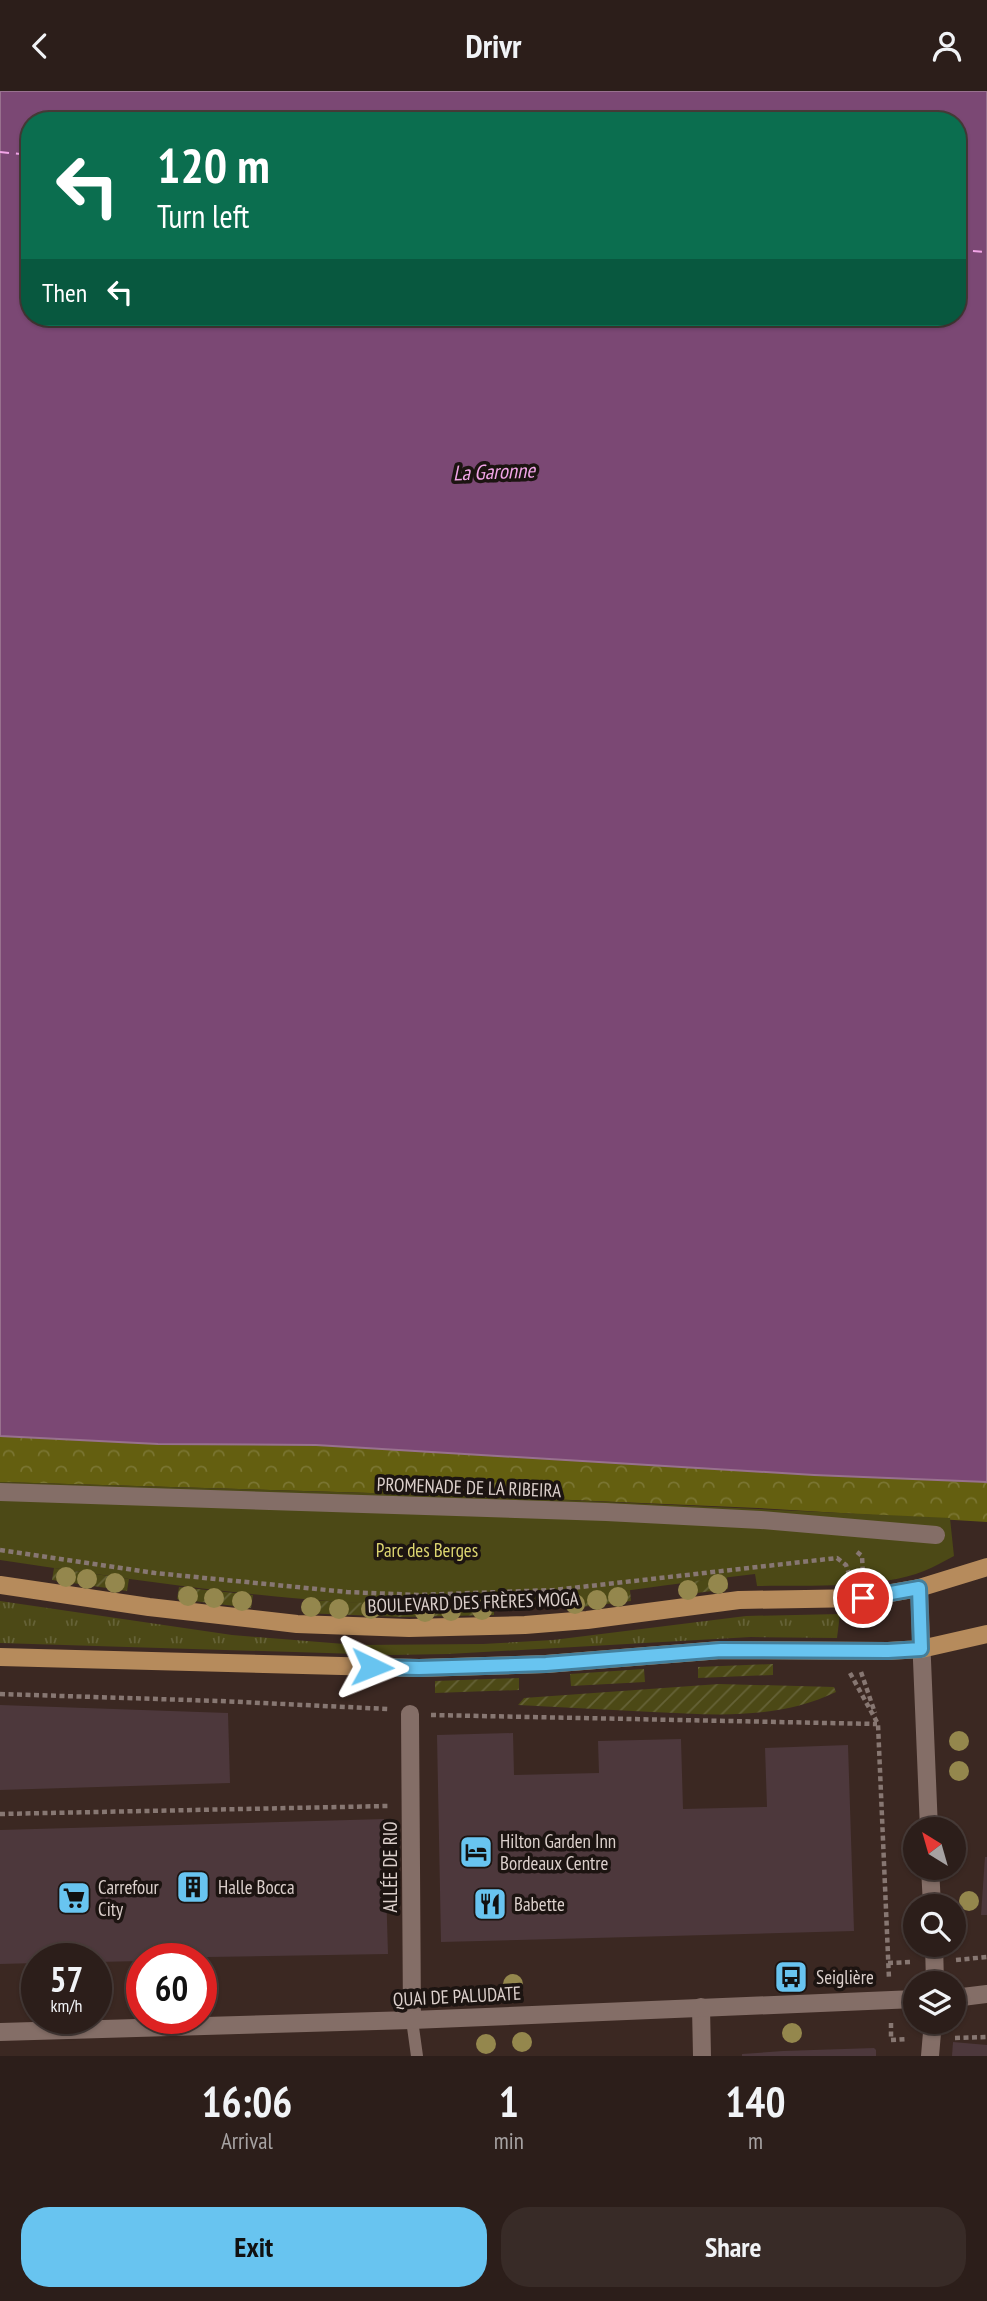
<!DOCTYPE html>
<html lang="en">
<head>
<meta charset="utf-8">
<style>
  body { margin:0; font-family:"PT Sans Narrow",sans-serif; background:#382b27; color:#f1f3f6; height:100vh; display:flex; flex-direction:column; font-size:26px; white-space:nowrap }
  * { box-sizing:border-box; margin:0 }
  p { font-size:23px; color:#a6a2a2 }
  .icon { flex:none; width:38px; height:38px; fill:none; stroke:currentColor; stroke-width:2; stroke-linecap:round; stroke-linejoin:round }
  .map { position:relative; height:1965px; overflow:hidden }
  .sheet { display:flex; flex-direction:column; background:#2c1e1a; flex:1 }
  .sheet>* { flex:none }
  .guide { position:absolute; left:21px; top:21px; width:945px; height:214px; border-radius:28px; box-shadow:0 2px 5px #0004,0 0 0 2px #483c39; background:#0b6e4f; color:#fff; overflow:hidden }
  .needle { width:46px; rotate:323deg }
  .buttons { position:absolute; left:903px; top:1726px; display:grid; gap:14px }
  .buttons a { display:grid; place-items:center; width:63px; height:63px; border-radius:50%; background:#2c1e1a; box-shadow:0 2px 5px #0004,0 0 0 2px #483c39; font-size:35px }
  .speed { position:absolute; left:21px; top:1852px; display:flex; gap:14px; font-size:35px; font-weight:700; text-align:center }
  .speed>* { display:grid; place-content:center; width:91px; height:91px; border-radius:50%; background:#2c1e1a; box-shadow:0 2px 5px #0004,0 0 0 2px #483c39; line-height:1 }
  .speed small { font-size:18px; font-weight:400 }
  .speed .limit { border:10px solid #d22; background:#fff; color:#111 }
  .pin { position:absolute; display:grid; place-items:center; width:60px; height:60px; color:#fff; margin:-30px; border:4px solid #fff; border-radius:50%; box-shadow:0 2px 7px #0007 }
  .me { position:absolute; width:77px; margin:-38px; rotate:92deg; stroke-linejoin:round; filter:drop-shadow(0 0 5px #0008) }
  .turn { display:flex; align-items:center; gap:24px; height:147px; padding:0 21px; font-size:32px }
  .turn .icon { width:91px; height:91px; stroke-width:2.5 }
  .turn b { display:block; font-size:49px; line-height:60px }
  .then { display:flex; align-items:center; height:66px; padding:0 21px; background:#0003; gap:14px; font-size:26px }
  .eta { display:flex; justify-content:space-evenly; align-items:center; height:119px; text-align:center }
  .eta b { font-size:42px; font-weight:700; line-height:49px }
  .primary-button { display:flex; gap:14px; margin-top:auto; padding:14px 21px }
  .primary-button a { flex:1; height:80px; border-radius:28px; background:#68c4f0; color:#111; font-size:28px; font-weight:700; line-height:80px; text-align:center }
  .primary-button a+a { background:#382b27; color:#f1f3f6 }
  header { display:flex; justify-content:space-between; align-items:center; height:91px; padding:0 21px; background:#2c1e1a; font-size:32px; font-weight:700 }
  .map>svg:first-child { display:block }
  .grass { fill:url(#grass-tufts) }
  .forest { fill:url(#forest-crowns) }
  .park { fill:#4c4916 }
  .garden { fill:url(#garden-furrows) }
  .water { fill:#7b4874; stroke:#98718e; stroke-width:2; fill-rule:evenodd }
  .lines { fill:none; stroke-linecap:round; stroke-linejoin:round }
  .ferry { stroke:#f2a5e7; stroke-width:2; stroke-dasharray:9 7; stroke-linecap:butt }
  .building { fill:#4d383c }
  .path { stroke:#877772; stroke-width:4.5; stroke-dasharray:5 3.5; stroke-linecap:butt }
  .service { stroke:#846e67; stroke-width:12 }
  .pedestrian { stroke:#846e67; stroke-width:18 }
  .minor { stroke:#846e67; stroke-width:18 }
  .tertiary { stroke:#846e67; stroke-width:18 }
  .primary { stroke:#b68b5c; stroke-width:18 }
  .tree { fill:#94874d }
  .route-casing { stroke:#447f9c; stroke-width:18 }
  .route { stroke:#68c4f0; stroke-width:12 }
  .labels { text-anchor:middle; stroke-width:7; stroke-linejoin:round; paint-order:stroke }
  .street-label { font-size:19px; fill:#dcd0cc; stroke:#1c1411 }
  .park-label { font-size:19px; fill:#dcd570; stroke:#1c1411 }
  .poi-label { font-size:19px; fill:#dcd0cc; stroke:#1c1411; text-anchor:start }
  .water-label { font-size:21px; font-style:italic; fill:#f2a5e7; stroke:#1c1411 }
</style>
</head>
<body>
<header><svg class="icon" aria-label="back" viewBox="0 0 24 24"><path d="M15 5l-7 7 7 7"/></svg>Drivr<svg class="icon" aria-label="person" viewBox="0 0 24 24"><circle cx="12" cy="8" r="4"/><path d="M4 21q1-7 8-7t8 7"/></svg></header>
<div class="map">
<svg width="987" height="1965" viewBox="0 0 987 1965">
  <defs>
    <pattern id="grass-tufts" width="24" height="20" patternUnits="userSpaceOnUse" patternTransform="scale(1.75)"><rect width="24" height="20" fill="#4c4916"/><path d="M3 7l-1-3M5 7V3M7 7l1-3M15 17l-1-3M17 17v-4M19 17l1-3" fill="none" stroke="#656237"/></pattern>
    <pattern id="forest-crowns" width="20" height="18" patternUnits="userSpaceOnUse" patternTransform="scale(1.75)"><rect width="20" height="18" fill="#645f10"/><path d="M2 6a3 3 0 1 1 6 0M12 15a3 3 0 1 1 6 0" fill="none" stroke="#7a7532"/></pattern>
    <pattern id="garden-furrows" width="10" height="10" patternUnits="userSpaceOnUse" patternTransform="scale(1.75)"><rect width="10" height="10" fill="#4c4916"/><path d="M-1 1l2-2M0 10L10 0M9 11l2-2" fill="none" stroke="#656237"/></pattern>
  </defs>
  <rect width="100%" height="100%" fill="#3b2822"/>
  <path class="grass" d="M0,1510l232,34 125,10 126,-1 70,-4 193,-24 94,-2 -3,24 -86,-1 -303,17 -58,1 -390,-12z"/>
  <path class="forest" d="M0,1345l158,8 158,1 498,30 173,7v40l-229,-14 -254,-11 -504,-15z"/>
  <path class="park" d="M0,1391l504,15 446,21 4,38c-10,5 -20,11 -30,15 -43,18 -119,14 -167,15l-2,-12c-109,12 -217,34 -327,32 -144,-3 -286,-25 -428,-46z"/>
  <g class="garden">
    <path d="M54,1477l75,11 -2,12 -75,-11z"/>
    <path d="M727,1486l1,12 -47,6 -1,-12z"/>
    <path d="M179,1496l74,8 -2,13 -74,-9z"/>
    <path d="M630,1499l1,11 -66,8 -1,-11z"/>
    <path d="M304,1509l125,6 65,-2v11l-92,2 -99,-4z"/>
    <path d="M773,1573v11l-75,3v-11z"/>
    <path d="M644,1578l1,13 -74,4 -1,-12z"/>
    <path d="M519,1587v12l-84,3v-12z"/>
    <path d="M719,1593l115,3 2,5c-59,28 -120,23 -184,20 -45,-2 -90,-5 -134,-7l6,-7z"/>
  </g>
  <path class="water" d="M0,0h987v1391l-173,-7 -498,-30 -158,-1 -158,-8zM30,30h927v196h-927z"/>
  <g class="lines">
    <g class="ferry">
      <path d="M0,61l30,3"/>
      <path d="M957,159l30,2"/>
    </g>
  </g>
  <g class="building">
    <path d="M0,1614l228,8 2,70 -230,7z"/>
    <path d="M513,1642l1,42 85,-2 -1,-32 83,-2 2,70 84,-2 -2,-59 83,-3 6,186 -413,11 -4,-207z"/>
    <path d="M384,1728l4,135 -246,4v3l-46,1v-4h-59v5l-37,1v-134z"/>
    <path d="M985,1766h2v58h-6z"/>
    <path d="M953,1951l34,3v11h-35z"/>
    <path d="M874,1957l2,2v6h-134v-2l41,-3z"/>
  </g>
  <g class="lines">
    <g class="path">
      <path d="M0,1459l155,23 192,19 71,3 136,-5 283,-32 9,7 3,9"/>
      <path d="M857,1461l5,4 1,20"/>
      <path d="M861,1581l14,41"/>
      <path d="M850,1582l28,51 11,255"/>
      <path d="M0,1603l220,7 168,8"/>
      <path d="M431,1624l446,9"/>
      <path d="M0,1723l388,-8"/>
      <path d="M956,1869l31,-3"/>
      <path d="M888,1872l24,-1"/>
      <path d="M891,1932v17l17,-1"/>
      <path d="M955,1947l32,-1"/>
    </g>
    <path class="service" d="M412,1929l5,36"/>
    <path class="pedestrian" d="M0,1401l606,20 155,8 175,15"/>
    <g class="minor">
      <path d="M410,1623l2,306"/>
      <path d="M701,1916l1,49"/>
      <path d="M930,1965l3,-35"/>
    </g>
    <g class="tertiary">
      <path d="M919,1497l10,241"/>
      <path d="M930,1776l2,39"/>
      <path d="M934,1853l1,39"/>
      <path d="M954,1907l33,-4"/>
      <path d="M0,1941l412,-12 503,-21"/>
    </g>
    <g class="primary">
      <path d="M0,1494l149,22 148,17 112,4 116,-3 62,-5 152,-20 124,-2 56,-10 68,-21"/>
      <path d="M0,1566l419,11 127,-4 175,-14 167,1 33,-2 66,-15"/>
    </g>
  </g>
  <g class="tree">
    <circle cx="66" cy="1486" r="10"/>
    <circle cx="87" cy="1488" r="10"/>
    <circle cx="115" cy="1492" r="10"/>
    <circle cx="718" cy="1493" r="10"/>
    <circle cx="688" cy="1499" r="10"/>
    <circle cx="188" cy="1505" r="10"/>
    <circle cx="618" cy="1506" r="10"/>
    <circle cx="214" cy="1507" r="10"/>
    <circle cx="597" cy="1509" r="10"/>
    <circle cx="242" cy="1510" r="10"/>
    <circle cx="575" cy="1513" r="10"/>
    <circle cx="311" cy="1516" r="10"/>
    <circle cx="339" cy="1518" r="10"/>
    <circle cx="371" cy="1518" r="10"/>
    <circle cx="482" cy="1519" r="10"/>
    <circle cx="451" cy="1520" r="10"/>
    <circle cx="425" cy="1521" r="10"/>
    <circle cx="959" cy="1650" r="10"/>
    <circle cx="959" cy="1680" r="10"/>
    <circle cx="969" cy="1810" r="10"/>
    <circle cx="793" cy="1885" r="10"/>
    <circle cx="513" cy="1893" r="10"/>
    <circle cx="792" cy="1942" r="10"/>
    <circle cx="522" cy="1951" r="10"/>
    <circle cx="486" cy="1953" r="10"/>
  </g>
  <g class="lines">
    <defs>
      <path id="route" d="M372,1576l47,1 127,-4 175,-14 167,1 33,-2 -2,-61 -56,10"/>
    </defs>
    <use href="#route" class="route-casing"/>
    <use href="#route" class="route"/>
  </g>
  <defs>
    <symbol id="hotel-square" viewBox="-11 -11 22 22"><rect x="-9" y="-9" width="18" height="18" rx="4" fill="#68c4f0" stroke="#1c1411"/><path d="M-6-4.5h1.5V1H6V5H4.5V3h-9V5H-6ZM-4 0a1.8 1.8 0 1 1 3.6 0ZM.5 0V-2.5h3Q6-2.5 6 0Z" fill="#111"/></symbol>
    <symbol id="building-square" viewBox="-11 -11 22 22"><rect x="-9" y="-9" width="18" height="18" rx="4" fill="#68c4f0" stroke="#1c1411"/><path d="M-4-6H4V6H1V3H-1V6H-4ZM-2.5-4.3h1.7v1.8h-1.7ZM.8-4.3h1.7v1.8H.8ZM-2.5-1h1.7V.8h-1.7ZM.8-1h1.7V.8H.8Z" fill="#111"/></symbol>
    <symbol id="supermarket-square" viewBox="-11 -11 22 22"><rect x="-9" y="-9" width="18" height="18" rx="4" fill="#68c4f0" stroke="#1c1411"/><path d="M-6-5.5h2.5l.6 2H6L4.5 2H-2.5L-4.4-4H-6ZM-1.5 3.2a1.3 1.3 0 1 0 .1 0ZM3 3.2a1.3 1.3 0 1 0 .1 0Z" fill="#111"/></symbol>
    <symbol id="restaurant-square" viewBox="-11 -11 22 22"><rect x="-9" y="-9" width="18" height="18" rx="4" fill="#68c4f0" stroke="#1c1411"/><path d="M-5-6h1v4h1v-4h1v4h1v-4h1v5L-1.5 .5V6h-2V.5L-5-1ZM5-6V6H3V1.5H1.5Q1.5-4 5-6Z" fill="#111"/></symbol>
    <symbol id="bus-square" viewBox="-11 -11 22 22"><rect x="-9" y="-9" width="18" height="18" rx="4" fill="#68c4f0" stroke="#1c1411"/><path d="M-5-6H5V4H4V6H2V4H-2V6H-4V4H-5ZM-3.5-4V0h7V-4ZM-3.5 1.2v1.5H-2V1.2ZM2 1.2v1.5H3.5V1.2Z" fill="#111"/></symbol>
  </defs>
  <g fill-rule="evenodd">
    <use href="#hotel-square" x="457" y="1742" width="38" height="38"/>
    <use href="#building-square" x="174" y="1777" width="38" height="38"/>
    <use href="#supermarket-square" x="55" y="1788" width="38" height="38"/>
    <use href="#restaurant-square" x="471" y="1794" width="38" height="38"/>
    <use href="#bus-square" x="772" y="1867" width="38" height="38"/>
  </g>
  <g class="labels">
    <g class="street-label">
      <text transform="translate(469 1396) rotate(2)" y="7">PROMENADE DE LA RIBEIRA</text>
      <text transform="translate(473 1511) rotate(-2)" y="7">BOULEVARD DES FRÈRES MOGA</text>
      <text transform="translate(390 1776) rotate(-90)" y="7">ALLÉE DE RIO</text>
      <text transform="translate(457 1905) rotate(-3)" y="7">QUAI DE PALUDATE</text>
    </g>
    <g class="park-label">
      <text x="427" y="1466">Parc des Berges</text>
    </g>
    <g class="poi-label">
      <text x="500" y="1757">Hilton Garden Inn<tspan x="500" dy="22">Bordeaux Centre</tspan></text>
      <text x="98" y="1803">Carrefour<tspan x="98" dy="22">City</tspan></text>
      <text x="218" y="1803">Halle Bocca</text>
      <text x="514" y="1820">Babette</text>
      <text x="816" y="1893">Seiglière</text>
    </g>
    <g class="water-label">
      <text transform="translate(494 381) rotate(-2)" y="7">La Garonne</text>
    </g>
  </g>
</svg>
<div class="buttons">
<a><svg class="needle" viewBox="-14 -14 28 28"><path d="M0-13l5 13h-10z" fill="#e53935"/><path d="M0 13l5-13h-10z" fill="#a6a2a2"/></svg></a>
<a><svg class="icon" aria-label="search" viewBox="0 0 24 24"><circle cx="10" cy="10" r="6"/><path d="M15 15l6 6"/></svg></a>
<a><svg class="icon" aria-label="layers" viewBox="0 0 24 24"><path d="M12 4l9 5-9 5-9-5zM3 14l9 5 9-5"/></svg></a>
</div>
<div class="speed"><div>57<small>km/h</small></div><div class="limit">60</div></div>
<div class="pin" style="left:863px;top:1507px;background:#d93025"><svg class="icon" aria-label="arrive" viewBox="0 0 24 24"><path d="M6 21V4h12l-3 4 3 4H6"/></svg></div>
<svg class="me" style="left:372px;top:1576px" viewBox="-20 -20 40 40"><path d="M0-17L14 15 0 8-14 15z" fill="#68c4f0" stroke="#fff" stroke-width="4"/></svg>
<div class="guide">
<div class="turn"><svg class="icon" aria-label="left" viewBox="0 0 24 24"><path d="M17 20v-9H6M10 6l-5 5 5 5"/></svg><div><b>120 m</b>Turn left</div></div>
<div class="then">Then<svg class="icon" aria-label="left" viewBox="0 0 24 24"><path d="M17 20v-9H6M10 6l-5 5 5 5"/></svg></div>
</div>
</div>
<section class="sheet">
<div class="eta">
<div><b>16:06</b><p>Arrival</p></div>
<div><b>1</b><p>min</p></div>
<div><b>140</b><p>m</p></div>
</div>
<div class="primary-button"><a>Exit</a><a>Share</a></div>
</section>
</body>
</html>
